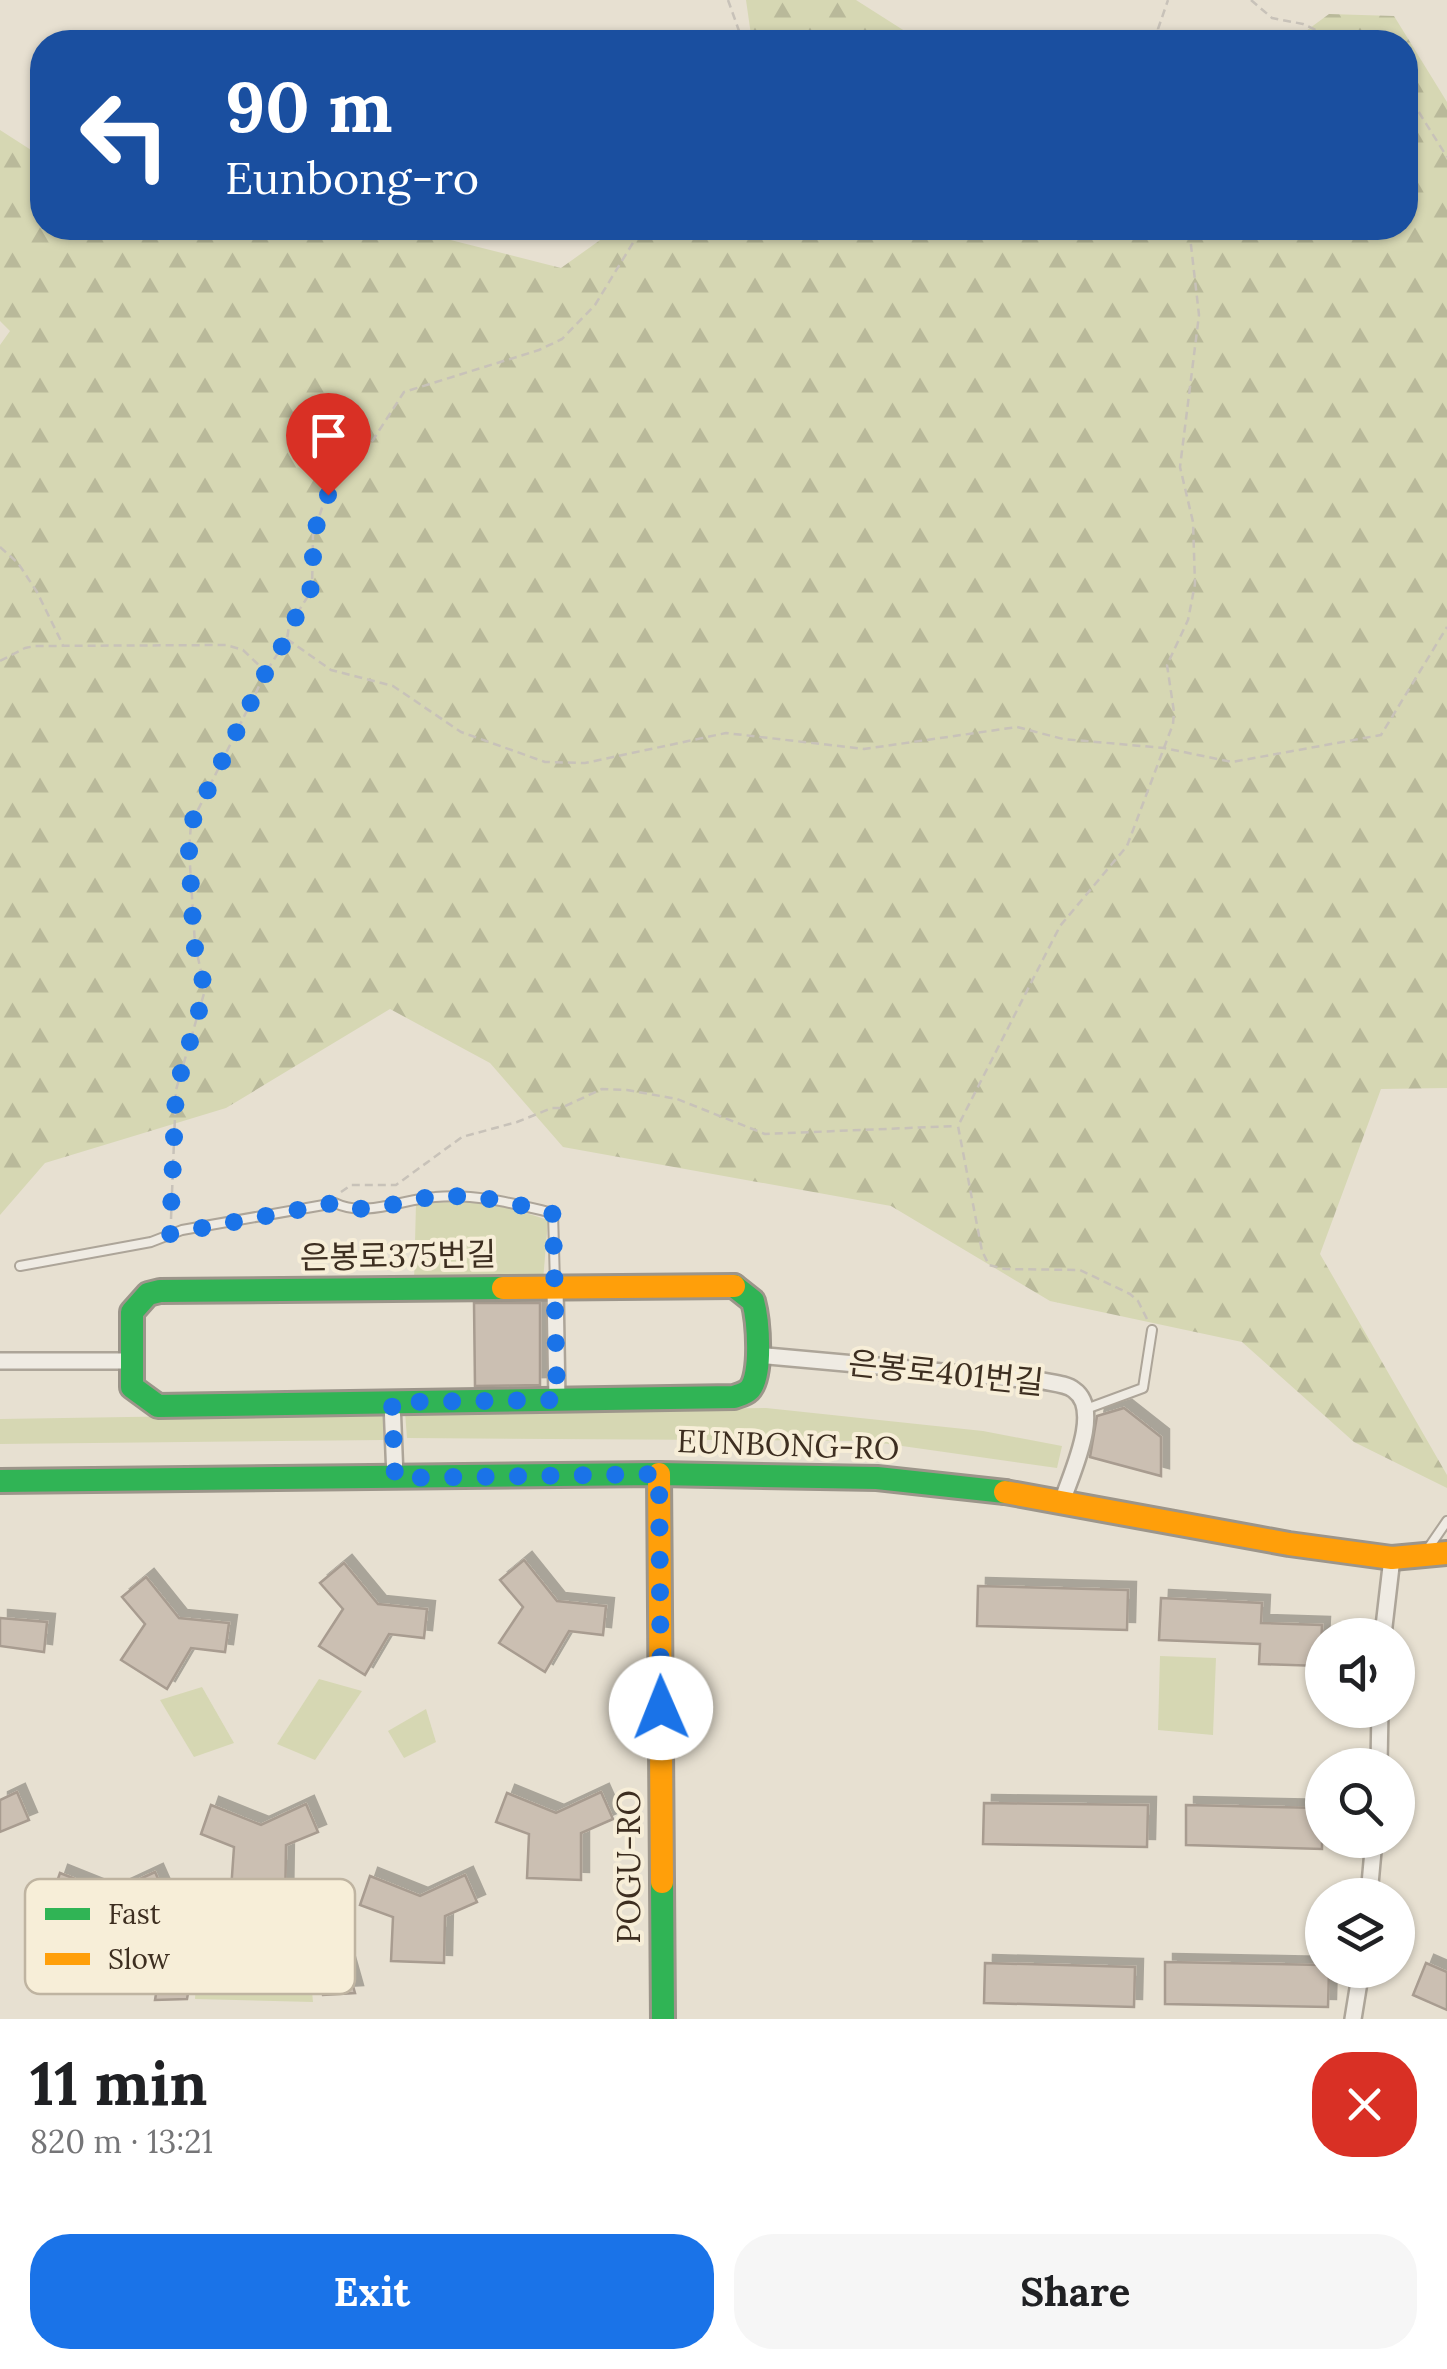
<!DOCTYPE html>
<html lang="en">
<head>
<meta charset="utf-8">
<style>
  body { margin:0; font-family:Lora,"Noto Sans KR",serif; background:#f6f6f6; color:#202124; height:100vh; display:flex; flex-direction:column; font-size:38px; white-space:nowrap }
  * { box-sizing:border-box; margin:0 }
  p { font-size:32px; color:#757577 }
  .icon { flex:none; width:55px; height:55px; fill:none; stroke:currentColor; stroke-width:2; stroke-linecap:round; stroke-linejoin:round }
  .map { position:relative; height:2019px; overflow:hidden }
  .sheet { display:flex; flex-direction:column; background:#fff; flex:1 }
  .sheet>* { flex:none }
  .top-card { position:absolute; left:30px; top:30px; width:1388px; height:210px; border-radius:40px; box-shadow:0 2px 8px #0004; background:#1a4fa0; color:#fff; overflow:hidden }
  .tools { position:absolute; left:1305px; top:1618px; display:grid; gap:20px }
  .tools a { display:grid; place-items:center; width:110px; height:110px; border-radius:50%; background:#fff; box-shadow:0 2px 8px #0004; font-size:50px }
  .pin { position:absolute; display:grid; place-items:center; width:85px; height:85px; color:#fff; margin:-102px -42px; border-radius:50% 50% 50% 0; rotate:-45deg; box-shadow:0 0 10px #0007 }
  .pin .icon { rotate:45deg }
  .me { position:absolute; width:110px; margin:-55px; rotate:359deg; stroke-linejoin:round; filter:drop-shadow(0 0 8px #0008) }
  .turn { display:flex; align-items:center; gap:35px; height:210px; padding:0 30px; font-size:45px }
  .turn .icon { width:130px; height:130px; stroke-width:2.5 }
  .turn b { display:block; font-size:70px; line-height:85px }
  .round { display:grid; place-items:center; flex:none; width:105px; height:105px; border-radius:40px; background:#f6f6f6 }
  .head { display:flex; align-items:center; justify-content:space-between; height:170px; padding:0 30px }
  h1 { font-size:60px; font-weight:700; line-height:75px }
  .button { display:flex; gap:20px; margin-top:auto; padding:20px 30px }
  .button a { flex:1; height:115px; border-radius:40px; background:#1a73e8; color:#fff; font-size:40px; font-weight:700; line-height:115px; text-align:center }
  .button a+a { background:#f6f6f6; color:#202124 }
  .map>svg:first-child { display:block }
  .forest { fill:url(#forest-firs) }
  .park { fill:#d6d7b3 }
  .building { fill:#cbbfb2; stroke:#a89c90; stroke-width:2.5; filter:url(#shadow) }
  .lines { fill:none; stroke-linecap:round; stroke-linejoin:round }
  .lane-casing { stroke:#ada599; stroke-width:12 }
  .street-casing { stroke:#ada599; stroke-width:20 }
  .fast-casing { stroke:#9c958a; stroke-width:28 }
  .slow-casing { stroke:#9c958a; stroke-width:28 }
  .path { stroke:#c8c2b9; stroke-width:2.5; stroke-dasharray:8 5; stroke-linecap:butt }
  .lane { stroke:#efebe3; stroke-width:8 }
  .street { stroke:#efebe3; stroke-width:15 }
  .fast { stroke:#30b455; stroke-width:22 }
  .slow { stroke:#ff9f0a; stroke-width:22 }
  .route { stroke:#1a73e8; stroke-width:18; stroke-dasharray:0 32.4 }
  .labels { text-anchor:middle; stroke-width:8; stroke-linejoin:round; paint-order:stroke }
  .street-label { font-size:32px; fill:#3d2e20; stroke:#f7eed8 }
  .key { fill:#f7eed8; stroke:#bfb4a1; stroke-width:2.5 }
  .key-label { font-size:28px; fill:#3d2e20 }
</style>
</head>
<body>
<div class="map">
<svg width="1447" height="2019" viewBox="0 0 1447 2019">
  <defs>
    <pattern id="forest-firs" width="22" height="20" patternUnits="userSpaceOnUse" patternTransform="scale(2.5)"><rect width="22" height="20" fill="#d6d7b3"/><path d="M5 1l3.5 6h-7zM16 11l3.5 6h-7z" fill="#b9b99a"/></pattern>
    <filter id="shadow"><feDropShadow dx="8" dy="-8" stdDeviation="0" flood-color="#0004"/></filter>
  </defs>
  <rect width="100%" height="100%" fill="#e7e0d1"/>
  <g class="forest">
    <path d="M746,0h110l66,42h-170z"/>
    <path d="M1329,14l65,2 53,86v986l-66,1 -61,165 127,221v13l-93,-46 -112,-100 -192,-41 -159,-95 -328,-59 -73,-84 -100,-54 -164,99 -181,55 -45,52v-870l10,-14 -10,-10v-191l42,27v71h361l158,40 56,-40h788v-186h-114z"/>
  </g>
  <g class="park">
    <path d="M488,1201l60,19 -5,61 -129,1 2,-79z"/>
    <path d="M766,1408l217,23 79,15 -5,22 -190,-27 -460,-3 -2,-26z"/>
    <path d="M383,1413l1,27 -384,4v-25z"/>
    <path d="M1160,1656l56,2 -3,77 -55,-5z"/>
    <path d="M319,1679l43,12 -47,69 -38,-16z"/>
    <path d="M202,1687l32,56 -40,14 -34,-57z"/>
    <path d="M426,1709l10,33 -32,16 -16,-27z"/>
    <path d="M240,1939c44,6 70,14 73,63l-118,-3 1,-18 9,-26z"/>
  </g>
  <g class="building">
    <path d="M474,1303h66v82l-65,1z"/>
    <path d="M1124,1408l37,29v39l-71,-19 7,-41z"/>
    <path d="M524,1560l33,41 49,5 -3,29 -34,-4 -24,41 -46,-29 24,-36 -23,-27z"/>
    <path d="M344,1563l34,41 49,5 -3,29 -35,-4 -24,41 -46,-29 24,-37 -23,-26z"/>
    <path d="M146,1577l33,41 50,5 -4,29 -34,-4 -24,41 -46,-29 24,-36 -23,-27z"/>
    <path d="M978,1586l150,4 -1,40 -150,-4z"/>
    <path d="M1161,1598l101,5 -1,20 61,2 -2,41 -61,-2 1,-20 -101,-4z"/>
    <path d="M0,1618l47,4 -3,30 -44,-6z"/>
    <path d="M17,1792l12,28 -29,12v-32z"/>
    <path d="M601,1792l12,27 -32,14v47l-54,-2 2,-44 -33,-12 11,-29 49,20z"/>
    <path d="M984,1803l164,2 -1,42 -164,-3z"/>
    <path d="M306,1804l12,28 -32,13 -1,64 23,7 19,11 15,20 13,46 -32,2 -9,-32 -10,-14 -14,-9 -22,-4 5,-44 -42,-2 3,-43 -33,-13 10,-29 50,20z"/>
    <path d="M1186,1805l136,3v41l-136,-4z"/>
    <path d="M155,1872l12,27 -32,14 -1,47 -54,-2 3,-44 -33,-12 10,-29 50,20z"/>
    <path d="M465,1875l12,27 -32,14 -1,47 -53,-2 2,-44 -33,-12 10,-29 50,20z"/>
    <path d="M229,1906l6,28 -21,6 -13,11 -8,15 -6,33 -32,1 8,-48 13,-20 18,-14z"/>
    <path d="M1165,1962l157,3v5h7l-1,37 -163,-3z"/>
    <path d="M985,1963l150,4 -1,40 -150,-4z"/>
    <path d="M1426,1963l21,9v38l-34,-15z"/>
  </g>
  <g class="lines">
    <defs>
      <g id="lane">
        <path d="M20,1266l131,-24 31,-12 153,-27c30,15 68,-4 100,-6 41,-4 80,7 118,16l2,70"/>
        <path d="M1086,1409l57,-21 9,-58"/>
        <path d="M1427,1550l20,-29"/>
      </g>
      <g id="street">
        <path d="M555,1287l2,113"/>
        <path d="M757,1355l286,26c9,2 24,3 31,9 29,20 -4,86 -12,112"/>
        <path d="M0,1361h130"/>
        <path d="M392,1402l3,76"/>
        <path d="M1383,1635l9,-77"/>
        <path d="M1379,1765l1,-55"/>
        <path d="M1369,1895l5,-55"/>
        <path d="M1353,2019l8,-49"/>
      </g>
      <g id="fast">
        <path d="M503,1288l-343,3 -12,3 -16,18v75l26,19 576,-9c5,-2 11,-3 15,-7 14,-14 9,-71 4,-89l-19,-15"/>
        <path d="M0,1481l659,-7 218,4 128,14"/>
        <path d="M662,1882l1,137"/>
      </g>
      <g id="slow">
        <path d="M503,1288l231,-2"/>
        <path d="M659,1474l3,408"/>
        <path d="M1005,1492l284,52 103,14 55,-5"/>
      </g>
    </defs>
    <use href="#lane" class="lane-casing"/>
    <use href="#street" class="street-casing"/>
    <use href="#fast" class="fast-casing"/>
    <use href="#slow" class="slow-casing"/>
    <g class="path">
      <path d="M728,0l15,42"/>
      <path d="M1251,0l21,18 31,6 38,18"/>
      <path d="M1161,42l-3,-13 10,-29"/>
      <path d="M1405,90l42,67"/>
      <path d="M0,547l18,16 19,29 26,53"/>
      <path d="M287,639l44,31 62,16 68,46 84,30 40,1 141,-30 138,16 153,-22 46,12 101,9 68,14 149,-27 66,-108"/>
      <path d="M0,661l25,-13 10,-2 191,-1 17,5 22,21"/>
      <path d="M341,1192l10,-7h45l66,-48 55,-15 35,-14h9l41,-19 25,1 50,9 88,35 191,-8"/>
      <path d="M171,1219l5,-129 29,-100 -10,-46 -6,-94 2,-26 75,-152 21,-33 2,-13 23,-36 1,-55 9,-27 12,-22 39,-46 31,-48 135,-42 23,-11 33,-34 47,-77"/>
      <path d="M1147,1319l-9,-18 -8,-7 -50,-24 -75,-1 -16,-4 -7,-14 -24,-125 102,-200 67,-80 46,-122 1,-12 -7,-47 21,-45 7,-36 -2,-62 -13,-55 19,-152 -10,-87"/>
    </g>
    <use href="#lane" class="lane"/>
    <use href="#street" class="street"/>
    <use href="#fast" class="fast"/>
    <use href="#slow" class="slow"/>
  </g>
  <g class="lines">
    <path class="route" d="M328,495l-15,40v44l-5,20 -18,27 -3,12 -21,34 -75,152 -2,26 5,94 11,46 -29,100 -6,144 164,-31c31,15 69,-4 101,-6 40,-4 80,6 118,17l4,186 -165,2 3,76 264,-4 2,234"/>
  </g>
  <g class="labels">
    <g class="street-label">
      <text transform="translate(398 1256) rotate(-1)" y="11">은봉로375번길</text>
      <text transform="translate(946 1373) rotate(6)" y="11">은봉로401번길</text>
      <text transform="translate(788 1445) rotate(2)" y="11">EUNBONG-RO</text>
      <text transform="translate(629 1867) rotate(-90)" y="11">POGU-RO</text>
    </g>
  </g>
  <rect x="25" y="1879" width="330" height="115" rx="15" class="key"/>
  <rect x="45" y="1908" width="45" height="12" fill="#30b455"/>
  <rect x="45" y="1953" width="45" height="12" fill="#ff9f0a"/>
  <g class="key-label">
    <text x="108" y="1924">Fast</text>
    <text x="108" y="1969">Slow</text>
  </g>
</svg>
<div class="tools">
<a><svg class="icon" aria-label="sound" viewBox="0 0 24 24"><path d="M4 9h4l5-4v14l-5-4H4zM17 9q2 3 0 6"/></svg></a>
<a><svg class="icon" aria-label="search" viewBox="0 0 24 24"><circle cx="10" cy="10" r="6"/><path d="M15 15l6 6"/></svg></a>
<a><svg class="icon" aria-label="layers" viewBox="0 0 24 24"><path d="M12 4l9 5-9 5-9-5zM3 14l9 5 9-5"/></svg></a>
</div>
<div class="pin" style="left:328px;top:495px;background:#d93025"><svg class="icon" aria-label="arrive" viewBox="0 0 24 24"><path d="M6 21V4h12l-3 4 3 4H6"/></svg></div>
<svg class="me" style="left:661px;top:1708px" viewBox="-20 -20 40 40"><circle r="19" fill="#fff"/><path d="M0-13L10 11 0 6-10 11z" fill="#1a73e8"/></svg>
<div class="top-card">
<div class="turn"><svg class="icon" aria-label="left" viewBox="0 0 24 24"><path d="M17 20v-9H6M10 6l-5 5 5 5"/></svg><div><b>90 m</b>Eunbong-ro</div></div>
</div>
</div>
<section class="sheet">
<div class="head"><div><h1>11 min</h1><p>820 m · 13:21</p></div><a class="round" style="background:#d93025;color:#fff"><svg class="icon" aria-label="close" viewBox="0 0 24 24"><path d="M6 6l12 12M18 6L6 18"/></svg></a></div>
<div class="button"><a>Exit</a><a>Share</a></div>
</section>
</body>
</html>
